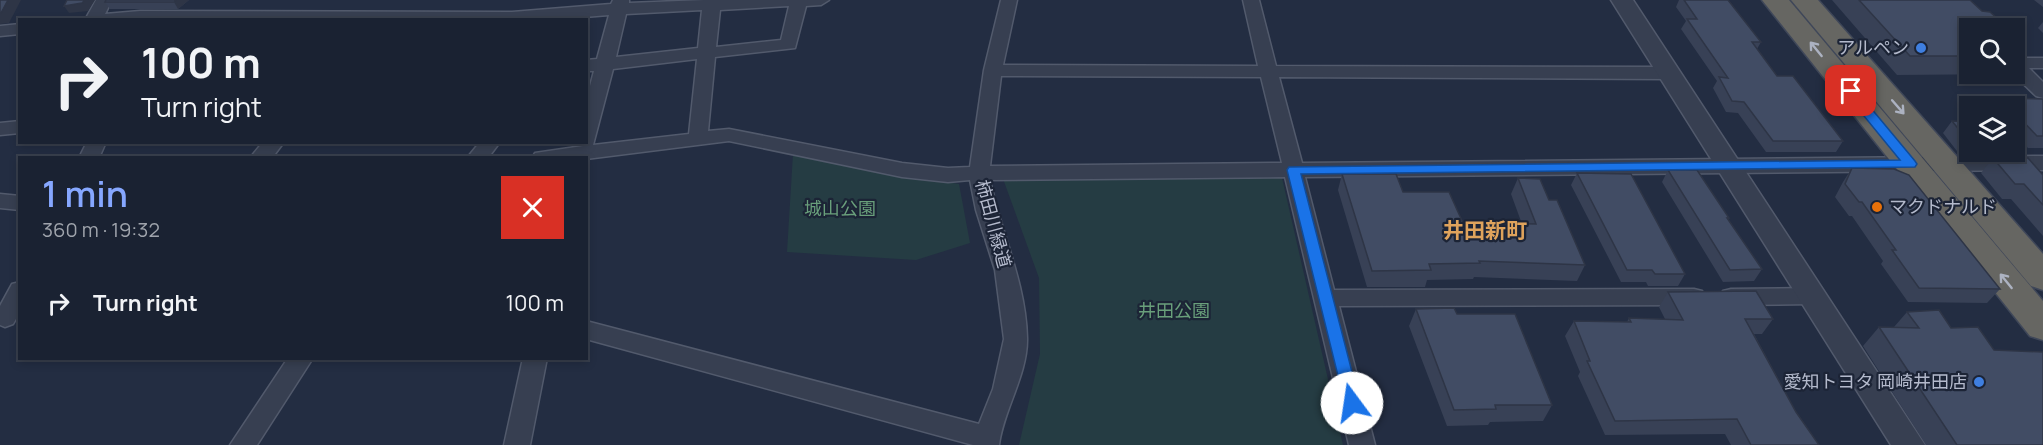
<!DOCTYPE html>
<html lang="en">
<head>
<meta charset="utf-8">
<style>
  body { margin:0; font-family:Manrope,"Noto Sans JP",sans-serif; background:#232a3a; color:#f1f3f6; height:100vh; display:flex; flex-direction:column; font-size:22px; white-space:nowrap }
  * { box-sizing:border-box; margin:0 }
  p { font-size:20px; color:#9fa4ac }
  .icon { flex:none; width:33px; height:33px; fill:none; stroke:currentColor; stroke-width:2; stroke-linecap:round; stroke-linejoin:round }
  .map { position:relative; flex:1; overflow:hidden }
  .side { position:absolute; left:18px; top:156px; width:570px; height:204px; display:flex; flex-direction:column; background:#1a2232; border-radius:0px; box-shadow:0 3px 9px #0003,0 0 0 2px #383f4d }
  .side>* { flex:none }
  .top-card { position:absolute; left:18px; top:18px; width:570px; height:126px; border-radius:0px; box-shadow:0 3px 9px #0003,0 0 0 2px #383f4d; background:#1a2232; color:#f1f3f6; overflow:hidden }
  .controls { position:absolute; left:1959px; top:18px; display:grid; gap:12px }
  .controls a { display:grid; place-items:center; width:66px; height:66px; border-radius:0px; background:#1a2232; box-shadow:0 3px 9px #0003,0 0 0 2px #383f4d; font-size:30px }
  .pin { position:absolute; display:grid; place-items:center; width:51px; height:51px; color:#fff; margin:-26px; border-radius:12px; box-shadow:0 3px 9px #0006 }
  .me { position:absolute; width:66px; margin:-33px; rotate:346deg; stroke-linejoin:round; filter:drop-shadow(0 0 4px #0008) }
  .turn { display:flex; align-items:center; gap:21px; height:126px; padding:0 24px; font-size:27px }
  .turn .icon { width:78px; height:78px; stroke-width:2.5 }
  .turn b { display:block; font-size:42px; line-height:51px }
  .round { display:grid; place-items:center; flex:none; width:63px; height:63px; border-radius:0px; background:#232a3a }
  .head { display:flex; align-items:center; justify-content:space-between; height:102px; padding:0 24px }
  h1 { font-size:36px; font-weight:600; line-height:45px; color:#86a7ff }
  ul { padding:0; list-style:none }
  li { display:flex; align-items:center; gap:18px; height:90px; padding:0 24px }
  li div { flex:1 }
  li b { display:block; font-size:22px }
  li em { font-style:normal }
  .map>svg:first-child { display:block }
  .green { fill:#253c43 }
  .lines { fill:none; stroke-linecap:round; stroke-linejoin:round }
  .minor-casing { stroke:#525a6c; stroke-width:3 }
  .tertiary-casing { stroke:#525a6c; stroke-width:3 }
  .trunk-casing { stroke:#3f4759; stroke-width:3 }
  .minor { fill:#373f51; fill-rule:evenodd }
  .tertiary { fill:#373f51; fill-rule:evenodd }
  .trunk { fill:#666662; fill-rule:evenodd }
  .wall { fill:#384156 }
  .shaded-wall { fill:#2e3546 }
  .building { fill:#414c64; stroke:#2e3546; stroke-width:1.5 }
  .oneway { stroke:#acb2c1 }
  .route { fill:#1a73e8; stroke:#114b97; stroke-width:1.5 }
  .shop-dot { fill:#3f7fe0; stroke:#1c2436; stroke-width:2 }
  .food-dot { fill:#e8710a; stroke:#1c2436; stroke-width:2 }
  .labels { text-anchor:middle; stroke-width:4.5; stroke-linejoin:round; paint-order:stroke }
  .poi-label { font-size:18px; fill:#b4bacc; stroke:#1c2436; text-anchor:end }
  .park-label { font-size:18px; fill:#699f7b; stroke:#1c2436 }
  .street-label { font-size:18px; fill:#b4bacc; stroke:#1c2436 }
  .quarter-label { font-size:21px; font-weight:bold; fill:#dfa35c; stroke:#1c2436 }
</style>
</head>
<body>
<div class="map">
<svg width="2043" height="445" viewBox="0 0 2043 445">
  <rect width="100%" height="100%" fill="#232d42"/>
  <g class="green">
    <path d="M793,154l166,30 11,59 -54,17 -129,-8z"/>
    <path d="M1002,176l280,2 61,267h-324l21,-91 -1,-76z"/>
  </g>
  <g class="lines">
    <defs>
      <g id="minor">
        <path d="M96,0h16l-7,14 35,-3 372,1 99,-8 2,-4h16v3l75,-3h125l-8,5 -15,1 -11,42 -80,9 -7,74 21,-2 173,34 46,5 22,-1 14,-97 17,-70h16l-14,65 255,1 -15,-66h16l17,66 393,1 6,2 3,4 -3,4 -6,2 -390,-2 23,86 741,-7v14l-738,7 29,113 360,-1 8,2 3,6 -3,6 -8,2 -355,1 36,139h-26l-64,-268 -295,3c11,53 36,103 37,158 1,36 -24,73 -28,107h-26l-387,-106v-18l393,103 14,-35 11,-50 -9,-69 -19,-60 -6,-30 -22,2 -46,-5 -173,-36 -143,18 -54,-1 3,-5 48,-7 -6,-4h9v-41l8,-30h-8v-11l11,-1 12,-44 -62,5h-462zM789,6l-8,34 -65,7 4,-37zM702,10l-4,38 -82,9 10,-43zM697,59l-8,75 -96,11 20,-76zM1001,76l260,1 21,86 -292,3z"/>
        <path d="M20,24v10l-20,2v-10z"/>
        <path d="M2014,58h29v10h-14l14,14v16l-7,-2 -23,-22z"/>
        <path d="M20,121v12l-20,2v-12z"/>
        <path d="M87,142h19l-7,16h-20z"/>
        <path d="M263,142h21l-12,16h-22z"/>
        <path d="M480,142h20l-12,16h-21z"/>
        <path d="M0,194l20,2v14l-20,-2z"/>
        <path d="M20,282v30l-7,12 -8,3 -5,-2v-19l12,-22z"/>
        <path d="M1813,288l8,2 3,6 -3,6 -8,2 -82,1 -8,-2 -3,-6 3,-6 8,-2z"/>
        <path d="M288,358h25l-56,87h-27z"/>
        <path d="M523,358h24l-17,87h-26z"/>
      </g>
      <path id="tertiary" d="M1611,0h22l292,445h-34z"/>
      <g id="trunk">
        <path d="M1762,0h27l254,301v39l-13,-4z"/>
        <path d="M1791,0h27l225,254v36l-12,-4z"/>
      </g>
    </defs>
    <use href="#minor" class="minor-casing"/>
    <use href="#tertiary" class="tertiary-casing"/>
    <use href="#trunk" class="trunk-casing"/>
    <use href="#minor" class="minor"/>
    <use href="#tertiary" class="tertiary"/>
    <use href="#trunk" class="trunk"/>
  </g>
  <g class="wall">
    <path d="M189,0l-11,9h-68l-5,-7z"/>
    <path d="M1679,0h5l77,42 -4,7 20,27 66,65 -7,11h-70l-28,-39 -12,-1 -13,-24 4,-7 -36,-52 5,-8 -10,-14z"/>
    <path d="M1832,0h138v74h42h-1l-114,1z"/>
    <path d="M2034,0h9v7z"/>
    <path d="M2043,22v11l-5,-5z"/>
    <path d="M2014,34l12,21 -12,15z"/>
    <path d="M2001,98l42,1v49h-15l-14,-14v-28h-20z"/>
    <path d="M1952,121l18,1v30h35l-3,2 -42,1 -17,-22z"/>
    <path d="M1993,158l50,17v61l-32,-37h-9l-21,-26z"/>
    <path d="M1852,168l148,121 -13,14 -79,-1 -27,-38 2,-3 -31,-45h-3l-14,-19 8,-15z"/>
    <path d="M1668,170l61,48 -1,2 34,49 -8,12 -31,1 -61,-100z"/>
    <path d="M1577,173l108,101 -7,12h-30l-2,-4h-25l-50,-97z"/>
    <path d="M1342,174l61,18 60,31 59,1 -11,-30 7,-16 31,22 36,65 -8,16 -103,-4 -1,2 -46,1 -2,7h-58l-29,-97z"/>
    <path d="M1668,292l105,27 -11,15h-8l42,78 23,33h-88l-6,-11 -120,1 -27,-59 2,-4 -15,-36 9,-15 53,1 2,-4 36,1 -6,-12z"/>
    <path d="M1416,309l41,5 95,91 -9,16 -53,1 -2,3 -41,1 -38,-100z"/>
    <path d="M1907,312l44,16 92,117h-117l-63,-99 16,-19h15z"/>
  </g>
  <g class="shaded-wall">
    <path d="M8,0h13l-12,23 -9,1v-10z"/>
    <path d="M85,0h10l-7,11 -19,2 -5,-7z"/>
    <path d="M176,0h13l-11,9 -4,-7z"/>
  </g>
  <g class="building">
    <path d="M0,0h8l-7,13 -1,1z"/>
    <path d="M67,0h18l-3,3 -18,3z"/>
    <path d="M106,0h70l-2,2h-69z"/>
    <path d="M1684,0h44l33,42h-9l25,34h16l50,65h-70l-29,-39 -12,-1 -13,-24 9,1 -41,-59h10z"/>
    <path d="M1859,0h111l12,11 8,1 18,16h-38v28h-60z"/>
    <path d="M2014,34l12,11v10l-12,1z"/>
    <path d="M2001,98l42,1v37h-6l-23,-24v-6h-5z"/>
    <path d="M1952,121l18,1v21z"/>
    <path d="M1993,158h35l15,17v30l-19,-21h-9z"/>
    <path d="M1852,168l42,1 15,6 91,114 -81,-1 -27,-38h4l-34,-48h-3l-14,-18z"/>
    <path d="M1668,170h29l32,48h-2l35,51 -32,1z"/>
    <path d="M1577,173l54,1 54,100h-30l-3,-4h-25z"/>
    <path d="M1342,174h54l7,18h46l14,31 73,1 -18,-46 22,1 9,21h8l28,65 -106,-4 1,2 -51,1 2,6 -59,1z"/>
    <path d="M1756,291l17,28h-28l51,93 23,33h-68l-14,-26 -122,2 -28,-60h3l-16,-40 57,1 -2,-4 54,2 -15,-28z"/>
    <path d="M1454,308l3,6h58l37,91h-57l1,4 -42,1 -38,-101z"/>
    <path d="M1939,310l12,18 27,-1 16,23 49,2v93h-86l-78,-118 40,1 -12,-16z"/>
  </g>
  <defs><path id="oneway-shaft" d="M-6 0H5M1.5-3L5.5 0L1.5 3" fill="none" stroke-width="1.6" stroke-linecap="round" stroke-linejoin="round" transform="scale(1.5)"/></defs>
  <g class="oneway">
    <use href="#oneway-shaft" transform="translate(1816 49) rotate(-129)"/>
    <use href="#oneway-shaft" transform="translate(1898 107) rotate(49)"/>
    <use href="#oneway-shaft" transform="translate(2006 281) rotate(-129)"/>
  </g>
  <path class="route" d="M1851,88l4,1 60,72 2,3 -2,3 -614,7 59,229 -3,5 -5,2 -6,-2 -59,-238 2,-3 611,-7 -54,-66v-5z"/>
  <g class="shop-dot">
    <circle cx="1921" cy="48" r="6"/>
    <circle cx="1979" cy="382" r="6"/>
  </g>
  <circle class="food-dot" cx="1877" cy="207" r="6"/>
  <g class="labels">
    <g class="poi-label">
      <text x="1909" y="54">アルペン</text>
      <text x="1889" y="213" text-anchor="start">マクドナルド</text>
      <text x="1967" y="388">愛知トヨタ 岡崎井田店</text>
    </g>
    <g class="park-label">
      <text x="840" y="215">城山公園</text>
      <text x="1174" y="317">井田公園</text>
    </g>
    <g class="street-label">
      <text transform="translate(993 224) rotate(75)" y="6">柿田川緑道</text>
    </g>
    <g class="quarter-label">
      <text x="1485" y="238">井田新町</text>
    </g>
  </g>
</svg>
<div class="controls">
<a><svg class="icon" aria-label="search" viewBox="0 0 24 24"><circle cx="10" cy="10" r="6"/><path d="M15 15l6 6"/></svg></a>
<a><svg class="icon" aria-label="layers" viewBox="0 0 24 24"><path d="M12 4l9 5-9 5-9-5zM3 14l9 5 9-5"/></svg></a>
</div>
<div class="pin" style="left:1851px;top:91px;background:#d93025"><svg class="icon" aria-label="arrive" viewBox="0 0 24 24"><path d="M6 21V4h12l-3 4 3 4H6"/></svg></div>
<svg class="me" style="left:1352px;top:403px" viewBox="-20 -20 40 40"><circle r="19" fill="#fff"/><path d="M0-13L10 11 0 6-10 11z" fill="#1a73e8"/></svg>
<div class="top-card">
<div class="turn"><svg class="icon" aria-label="right" viewBox="0 0 24 24"><path d="M7 20v-9h11M14 6l5 5-5 5"/></svg><div><b>100 m</b>Turn right</div></div>
</div>
<section class="side">
<div class="head"><div><h1>1 min</h1><p>360 m · 19:32</p></div><a class="round" style="background:#d93025;color:#fff"><svg class="icon" aria-label="close" viewBox="0 0 24 24"><path d="M6 6l12 12M18 6L6 18"/></svg></a></div>
<ul>
<li><svg class="icon" aria-label="right" viewBox="0 0 24 24"><path d="M7 20v-9h11M14 6l5 5-5 5"/></svg><div><b>Turn right</b></div><em>100 m</em></li>
</ul>
</section>
</div>
</body>
</html>
